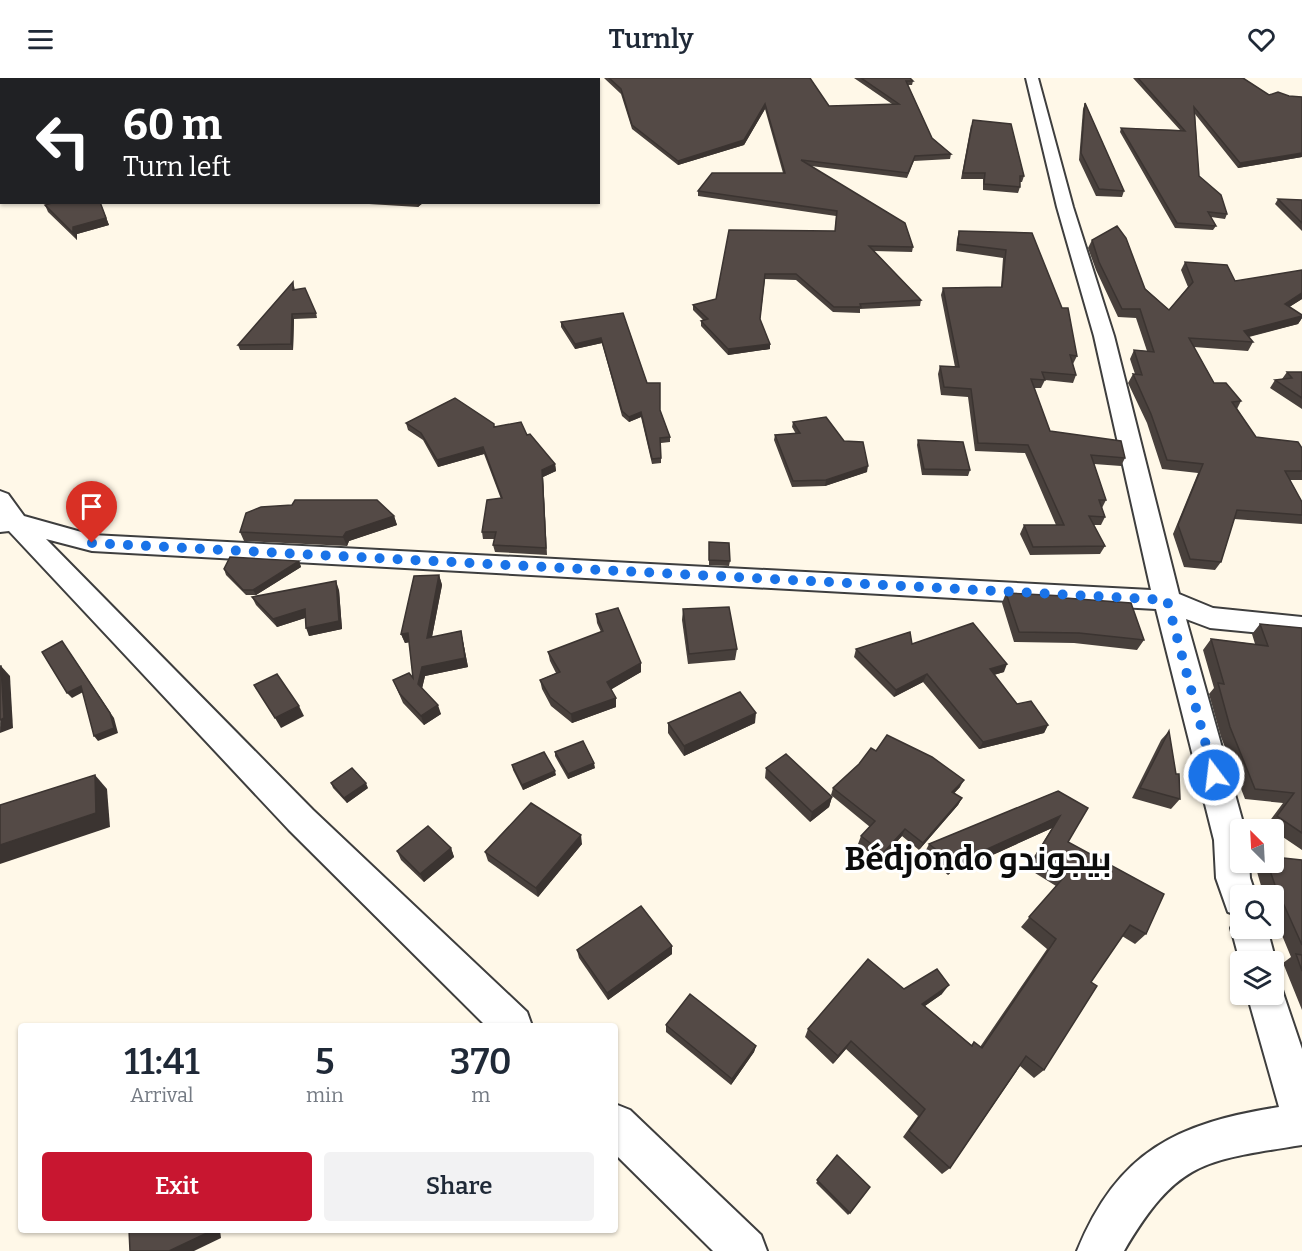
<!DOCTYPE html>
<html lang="en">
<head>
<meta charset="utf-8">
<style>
  body { margin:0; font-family:Bitter,Cairo,serif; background:#f2f2f3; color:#1f2937; height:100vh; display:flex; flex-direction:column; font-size:22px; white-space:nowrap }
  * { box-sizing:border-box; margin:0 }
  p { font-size:20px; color:#747a83 }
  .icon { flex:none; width:33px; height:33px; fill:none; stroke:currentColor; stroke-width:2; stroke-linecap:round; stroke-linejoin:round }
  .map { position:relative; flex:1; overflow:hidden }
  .panel { position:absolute; left:18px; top:945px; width:600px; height:210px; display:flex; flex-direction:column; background:#fff; border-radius:6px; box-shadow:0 2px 4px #0004 }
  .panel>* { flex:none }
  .banner { position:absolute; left:0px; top:0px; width:600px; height:126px; box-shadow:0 2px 4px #0004; background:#202124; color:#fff; overflow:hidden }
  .needle { width:39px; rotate:336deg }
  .buttons { position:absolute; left:1230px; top:741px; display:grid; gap:12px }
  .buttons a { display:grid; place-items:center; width:54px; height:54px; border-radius:6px; background:#fff; box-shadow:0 2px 4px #0004; font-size:30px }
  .pin { position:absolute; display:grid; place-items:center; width:51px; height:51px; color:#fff; margin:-62px -26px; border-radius:50% 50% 50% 0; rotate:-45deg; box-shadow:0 0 6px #0007 }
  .pin .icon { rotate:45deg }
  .me { position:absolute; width:66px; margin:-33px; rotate:345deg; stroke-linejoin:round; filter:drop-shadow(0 0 4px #0008) }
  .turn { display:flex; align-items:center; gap:21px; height:126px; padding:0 24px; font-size:27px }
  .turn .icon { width:78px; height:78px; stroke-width:2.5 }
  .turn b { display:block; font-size:42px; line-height:51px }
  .eta { display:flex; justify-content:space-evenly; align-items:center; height:102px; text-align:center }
  .eta b { font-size:36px; font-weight:600; line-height:42px }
  .button { display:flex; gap:12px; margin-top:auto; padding:12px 24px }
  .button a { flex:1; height:69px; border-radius:6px; background:#c81630; color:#fff; font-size:24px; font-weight:600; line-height:69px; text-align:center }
  .button a+a { background:#f2f2f3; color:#1f2937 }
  header { display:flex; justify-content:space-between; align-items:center; height:78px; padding:0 24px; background:#fff; font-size:27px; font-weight:600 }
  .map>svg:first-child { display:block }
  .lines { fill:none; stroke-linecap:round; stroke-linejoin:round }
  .minor-casing { stroke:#3e3e3e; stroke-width:4 }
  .minor { fill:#fff; fill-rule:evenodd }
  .wall { fill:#48403c }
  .shaded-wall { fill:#3b3431 }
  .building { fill:#544a46; stroke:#3b3431; stroke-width:1.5 }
  .route { stroke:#1a73e8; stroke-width:10; stroke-dasharray:0 18 }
  .labels { text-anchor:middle; stroke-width:6; stroke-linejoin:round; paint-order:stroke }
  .town-label { font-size:33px; font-weight:bold; fill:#0b0b0b; stroke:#fff }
</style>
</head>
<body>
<header><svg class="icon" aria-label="menu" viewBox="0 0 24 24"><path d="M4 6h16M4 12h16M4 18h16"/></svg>Turnly<svg class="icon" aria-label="heart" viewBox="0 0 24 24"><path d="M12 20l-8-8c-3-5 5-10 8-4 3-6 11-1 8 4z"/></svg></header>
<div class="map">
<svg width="1302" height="1173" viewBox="0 0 1302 1173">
  <rect width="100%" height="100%" fill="#fff8e8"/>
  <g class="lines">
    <defs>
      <g id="minor">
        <path d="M1026,0h12l35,129 41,129 65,258 34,14 89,9v20l-92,-9 -24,-9 59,211h-5v32h9l1,16 6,18h-16v32h27l9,34 -2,7v-7h-34v2v-2l-9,-34 6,-13 -9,-3 -12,-34 -2,-38 -58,-231 -1064,-58 -46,-12 267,271 214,202 5,14h-46l-197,-196 -280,-299 -9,1v-41l8,3 16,22 68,19 1059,55 -57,-254 -37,-129z"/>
        <path d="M1274,900l5,3 23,68v96c-99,16 -124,15 -178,106h-47c41,-100 100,-128 202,-144l-32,-113h27z"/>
        <path d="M615,1026l15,6 131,125 6,16h-54l-98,-97z"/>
      </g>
    </defs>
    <use href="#minor" class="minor-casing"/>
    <use href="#minor" class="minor"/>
  </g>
  <g class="wall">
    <path d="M135,0h73l4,2h-74z"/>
    <path d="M604,0h206l19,28 63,-2 -38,-26h56l3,3 -1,4h-4l24,53 19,16 -1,5 -36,2 -7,17 -96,-12 102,81 -1,5 -38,-1 47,49 -1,6 -60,3v4l-27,-1 -37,-32 -31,-1 -5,41 10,29 -42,6 -27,-29v-5l2,-1 -10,-10v-5l23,-6 119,-68 1,-15 -138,-20v-5l85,-18 -18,-64 -21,36 -66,20 -46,-36 -11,-35z"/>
    <path d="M1133,0h110l26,17 33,2v60l-64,11 -43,-54 4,62 28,38 -2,5 -14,-2 5,9 -3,4 -38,-2 -55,-96 1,-4 59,2z"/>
    <path d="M1085,25l39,88 -2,6 -26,-1 -17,-36 4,-51z"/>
    <path d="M971,47l53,51 -2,6h-2v5l-2,6 -35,-3v-11h-22z"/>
    <path d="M1278,121l24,1v31l-27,-27z"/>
    <path d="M52,124h48l9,23 -32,9v6l-29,-28 -3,-7 7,-2z"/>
    <path d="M368,124h56l-6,5 -49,-3z"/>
    <path d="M959,153l73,2 45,123 -4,8 3,11 -3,8 -28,-3 -4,8h-7l16,43 75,27 -4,8 -27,-2 12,36 -4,8 3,9 -4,8h-8l12,21 -5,8 -70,1 -10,-21 4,-9h32l-31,-72 -50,-2 -7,-54 -27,-2 -3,-21 2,-8 15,1 -14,-72 2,-7 58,-1 2,-29 -47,-7 1,-12z"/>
    <path d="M1092,162l77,70 19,-23 -7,-17 4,-8 50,19 67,18 -13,8 13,8v3l-4,6 -49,13 4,5 -5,9 -54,-4 20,36 27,18 -4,8 19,28 46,11v32h-12l12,22v22l-68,-5 -13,43 -6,8 -31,-3 -11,-33 25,-61 -36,-4 -15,-46 -19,-40 5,-9h2l-5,-15 4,-9 13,1 -11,-33 -18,-1 -22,-47 -8,-22z"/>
    <path d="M293,204l2,8 21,23 1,5 -23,1 -1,31h-53l-2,-5z"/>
    <path d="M623,235l24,70 13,27 10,27v5l-9,1v20l-9,1 -11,-47 -12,5 -7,-6 -20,-73 -27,6 -14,-22v-5z"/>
    <path d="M1287,294h15v37l-32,-21 5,-8 7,-1z"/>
    <path d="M793,344l74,50 -42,14 -33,1 -18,-47 1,-5 21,-1 -4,-7z"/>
    <path d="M406,345l89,4 32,8 28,29 1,7 -13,6 4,78 -52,-3 -2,-7 2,-6h-12l-1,-7 19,-33 -17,-45 -46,13 -15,-27 -15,-10z"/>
    <path d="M918,362l52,30 -2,6 -46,-1 -5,-30z"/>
    <path d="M394,438l3,9 -48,16 -2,5 -103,-5 -4,-9z"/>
    <path d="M709,464l21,19 -1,5 -20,-1z"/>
    <path d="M299,483l2,6 -45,28h-10l-20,-20 -2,-6z"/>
    <path d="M439,497l3,10 -10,52 29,-6 7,36 -43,9 -3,12 19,26 -17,11 -21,-22 -10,-23 20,-2 -4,-36 -4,1 -4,-9z"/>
    <path d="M339,512l3,39 -33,7 -4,-18 -28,9 -21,-22 -4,-8z"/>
    <path d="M1006,515l59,5 79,42 -7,10 -63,-7 -60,-1 -12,-39z"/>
    <path d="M683,531l54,40 -2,11 -47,4 -6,-44z"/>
    <path d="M596,536l45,58 -30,17 5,18 -44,16 -21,-17 -9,-17 -2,-9 16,-7 -6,-12 -2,-9 53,-20 -4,-9z"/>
    <path d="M1260,546l42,4v222l-28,-19v-1h-3l-5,-4 17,-23 -38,-4 -24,-62 -12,-43 5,-6 -11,-38 8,-11 44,5 -3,-10z"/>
    <path d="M912,566l92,28 -10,3 23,29 31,21 -4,8 -65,16 -56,-67 -29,15 -40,-40 2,-8z"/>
    <path d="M668,645h87l-71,33 -16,-23z"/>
    <path d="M1169,653l11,68 -9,10 -39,-11 29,-58z"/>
    <path d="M876,673l84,36 -6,6 8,5 -4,7 -39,45 -17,-14 -22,24 -22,-16 3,-8 9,-9 -39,-32 2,-7z"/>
    <path d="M555,674l40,16 -27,11 -13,-23z"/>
    <path d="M512,687l44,10 -33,15 -10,-20z"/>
    <path d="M766,690l66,29 -3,10 -19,15 -45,-44z"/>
    <path d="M331,705l37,5 -21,15 -14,-15z"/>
    <path d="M1058,713l10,51 78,92 -11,10 -13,-8 -31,46 -47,88 -10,8 -14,-12 -70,102 -8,6 -39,-37 15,-21 -72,-67 -13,15 -28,-27 3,-8 96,-40 38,5 -17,12 46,39 3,-3 6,5 67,-98 -26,-22 35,-41 -29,-18 25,-40 -86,39 -4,-5 -14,13 -24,-21 5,-10z"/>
    <path d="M582,766l-44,53 -50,-36 -3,-9z"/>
    <path d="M451,770l3,9 -30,25 -23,-22 -4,-9z"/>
    <path d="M1302,782v150l-19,-47 8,-6 -17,-41v-20h-10l-9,-31 3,-3h16z"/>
    <path d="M672,868v8l-64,46 -29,-42 -2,-8z"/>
    <path d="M666,947l90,21 -2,6 -23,33 -65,-53z"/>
    <path d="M837,1077l13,58 -2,2 -32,-32z"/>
  </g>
  <g class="shaded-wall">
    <path d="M308,0h30l-11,2h-18z"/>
    <path d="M765,26v5l-21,36 -66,20v-4z"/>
    <path d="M1302,75v4l-64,11 2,-5z"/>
    <path d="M100,124l9,23 -32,9v6l-4,-7v-6z"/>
    <path d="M417,124h7l-6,5z"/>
    <path d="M1302,215v6l-22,14 5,-9z"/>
    <path d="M292,236l2,5 -1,31 -2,-6z"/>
    <path d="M1302,238v2l-4,6 -59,15 5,-8z"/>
    <path d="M601,260l1,5 -27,6v-5z"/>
    <path d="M770,266v5l-42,6v-6z"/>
    <path d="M641,334v5l-12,5v-5z"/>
    <path d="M483,369l1,7 -46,13 -1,-7z"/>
    <path d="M555,386l1,7 -13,6 4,78 -5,-85z"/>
    <path d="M868,388l-1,6 -42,14 1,-6z"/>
    <path d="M394,438l3,9 -48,16 -2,5 -4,-9 3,-5z"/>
    <path d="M299,483l2,6 -45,28 -3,-5z"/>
    <path d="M439,497l3,10 -12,62 -3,-9z"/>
    <path d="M336,503l3,9 3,39 -33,7 -3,-8z"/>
    <path d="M305,531l3,8 -31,10 -4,-8z"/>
    <path d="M461,553l7,36 -43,9 -4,17 -3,-9 4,-17z"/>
    <path d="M408,555l3,9 -6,1 -4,-9z"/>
    <path d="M62,563l52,77 4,15 -20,8 -4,-5 20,-8z"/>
    <path d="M641,585v9l-34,20v-10z"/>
    <path d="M1007,586l-3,8 -18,5 4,-8z"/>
    <path d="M1,588l9,10 3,52 -13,5z"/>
    <path d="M927,596l-4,8 -29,15 2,-7z"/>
    <path d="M81,608l4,5 -13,7 -5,-5z"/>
    <path d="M616,620v9l-44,16 -1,-9z"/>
    <path d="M438,627l3,9 -17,11 -3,-9z"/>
    <path d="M299,628l5,10 -23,12 -6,-10z"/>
    <path d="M756,635l-1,10 -71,33v-10z"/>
    <path d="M1048,647l-4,8 -65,16 4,-7z"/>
    <path d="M594,685l1,5 -27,11v-5z"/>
    <path d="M555,693l1,4 -33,15 -1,-5z"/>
    <path d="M95,697l12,14 3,38 -110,37v-19z"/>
    <path d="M964,702l-4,7 -11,12 3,-7z"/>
    <path d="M366,705l2,5 -21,15 -3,-5z"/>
    <path d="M832,719l-3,10 -19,15 2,-10z"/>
    <path d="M962,720l-4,7 -39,45 4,-7z"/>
    <path d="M1060,738l-8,12 -86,39 6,-11z"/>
    <path d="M905,751l-3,7 -22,24 3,-7z"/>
    <path d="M581,757l1,9 -44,53 -2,-9z"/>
    <path d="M451,770l3,9 -30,25 -4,-8z"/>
    <path d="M968,773l-6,11 -14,13 6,-11z"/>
    <path d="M672,868v8l-64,46 -1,-7z"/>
    <path d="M949,907l-7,9 -26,18 6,-8z"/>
    <path d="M851,963l-5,8 -13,15 5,-8z"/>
    <path d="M756,968l-2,6 -23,33 1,-6z"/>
    <path d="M207,1152h13l1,8 -27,13h-25z"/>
  </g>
  <g class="building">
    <path d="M145,0h63l4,2h-64z"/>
    <path d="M381,0h144l-2,2h-140z"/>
    <path d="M609,0h201l19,28 70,-2 -38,-26h49l3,3h-7l26,57 19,16 -36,2 -7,17 -107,-13 104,63 8,24 -44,-1 52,54 -61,4 1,3h-27l-38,-33h-31l-5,45 10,25 -42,5 -27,-28 7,-2 -15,-14 23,-6 13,-69 106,1 2,-20 -139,-20 14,-18h73l-20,-69 -21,36 -66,21 -46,-36 -11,-36z"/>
    <path d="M1138,0h105l26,17 9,-3 11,4 13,1v56l-62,10 -46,-56 5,69 22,19 6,19 -19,-2 8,14 -39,-3 -56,-95 64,3z"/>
    <path d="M2,13v37h-2v-36z"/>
    <path d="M1085,25l39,88 -25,-2 -18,-36z"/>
    <path d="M973,42l38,4 13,52h-4v11l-36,-3 1,-11h-22z"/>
    <path d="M1278,121l24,1v23z"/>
    <path d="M52,124h48l6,16 -33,9v6l-28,-28 7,-2z"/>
    <path d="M1117,148l9,12 19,51 24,21 24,-28 -8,-20 42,3 8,16 67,-11v23l-17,11 17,11v1l-58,15 9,11 -64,-4 25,45h12l15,18 -9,1 24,35 42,5 4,6v23h-17l17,31v13l-65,-5 -16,52 -31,-3 -12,-34 25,-61 -36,-4 -16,-46 -18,-40 9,1 -8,-25 20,2 -14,-43h-18l-23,-47 -7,-22z"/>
    <path d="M959,153l73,2 30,75h6l9,48 -7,-1 6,20 -34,-3 3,8 -14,-1 19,52 71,10 4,17 -34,-3 15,45h-7l6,17 -16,-1 16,30 -72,1 -9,-22h40l-36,-80 -50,-2 -7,-54 -27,-2 -4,-21 19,1 -16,-79 59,-1 4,-37 -48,-6z"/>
    <path d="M293,204v8l12,-2 11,25 -24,1 -1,30 -53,1z"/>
    <path d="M623,235l24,70h13v27l10,27 -10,1 1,20 -9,1 -11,-47 -12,5 -7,-6 -21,-73 -26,6 -14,-22z"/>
    <path d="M1287,294h15v26l-27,-18 17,-2z"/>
    <path d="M455,320l39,26v3l27,-5 6,13 3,-1 25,30 -13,6 4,78 -53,-3 3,-13h-14l5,-32 15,-2 -19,-51 -46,13 -16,-27 -15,-10z"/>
    <path d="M826,339l18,24 19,1 5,24 -42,14 -33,1 -18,-46 25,-2 -7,-11z"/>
    <path d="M918,362l45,2 7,28 -46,-1z"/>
    <path d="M295,422h82l17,16 -48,16 -3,5 -103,-5 6,-19 15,-6 31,-2z"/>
    <path d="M709,464l20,1 1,18 -21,-1z"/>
    <path d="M230,479l69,4 -46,29h-10l-19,-21z"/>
    <path d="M439,497l-12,63 34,-7 4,27 -43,9 -4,17 20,21 -17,11 -21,-22 -7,-14 16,-7 4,5 -5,-45 -7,1 13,-58z"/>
    <path d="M336,503l3,40 -33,7 -1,-19 -32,10 -21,-22z"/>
    <path d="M1006,515l58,3 1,2 66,5 13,37 -65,-7 -60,-1z"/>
    <path d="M729,529l8,42 -48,5 -6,-45z"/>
    <path d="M618,530l23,55 -34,19 9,16 -45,16 -21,-17 -10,-17 20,-8 -12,-20 55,-21 -7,-17z"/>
    <path d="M973,545l34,41 -17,5 27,35 14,-3 17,24 -65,17 -56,-68 -31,16 -40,-41 54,-17 2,12z"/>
    <path d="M1260,546l42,4v205l-25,-17 17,-23 -39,-4 -25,-62 -12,-44 6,1 -13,-45 57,7z"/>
    <path d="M62,563l48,72 4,15 -20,8 -13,-50 -14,7 -25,-41z"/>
    <path d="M0,588h1l3,52 -4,2z"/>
    <path d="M277,596l22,32 -24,12 -21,-33z"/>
    <path d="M740,614l16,21 -72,33 -16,-23z"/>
    <path d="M1169,653l7,43h3l1,25 -40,-11z"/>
    <path d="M887,657l45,22 32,23 -12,12 10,6 -39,45 -18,-14 -22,24 -22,-17 14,-15 -42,-33 26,-24 12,-16 5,3z"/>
    <path d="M583,663l11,22 -26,11 -13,-22z"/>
    <path d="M544,674l11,19 -33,14 -10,-20z"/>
    <path d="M786,676l46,43 -20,15 -46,-44z"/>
    <path d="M352,690l14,15 -22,15 -13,-15z"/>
    <path d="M95,697l1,38 -96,32v-40z"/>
    <path d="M1058,713l30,17 -20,34 96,52 -18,40 -16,-9 -39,57 6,4 -53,84 -18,-14 -76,112 -41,-37 16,-22 -74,-68 -13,15 -30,-27 60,-70 36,30 33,-20 12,16 -27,19 50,42 2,-4 8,6 74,-109 -27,-22 36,-41 -30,-19 25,-41 -88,40 -4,-5 -14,13 -25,-20z"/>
    <path d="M531,725l50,32 -45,53 -51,-36z"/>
    <path d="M428,748l23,22 -31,26 -23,-23z"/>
    <path d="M1274,779l28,3v85l-27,-60 -8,-23h7z"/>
    <path d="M641,828l31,40 -65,47 -30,-43z"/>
    <path d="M1296,876l6,1v16z"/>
    <path d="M690,916l66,52 -24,33 -66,-54z"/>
    <path d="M837,1077l33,32 -20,26 -33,-33z"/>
    <path d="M129,1152h78v3l-38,18h-39z"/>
  </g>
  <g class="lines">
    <path class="route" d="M92,465l1075,57 47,175"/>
  </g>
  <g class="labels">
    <g class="town-label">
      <text x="978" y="792">Bédjondo بيجوندو</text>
    </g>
  </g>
</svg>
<div class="buttons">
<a><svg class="needle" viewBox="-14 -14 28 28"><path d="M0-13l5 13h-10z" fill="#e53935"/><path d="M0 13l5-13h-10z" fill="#747a83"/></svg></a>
<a><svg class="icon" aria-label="search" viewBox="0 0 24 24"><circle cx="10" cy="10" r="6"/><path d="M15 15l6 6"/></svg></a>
<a><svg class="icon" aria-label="layers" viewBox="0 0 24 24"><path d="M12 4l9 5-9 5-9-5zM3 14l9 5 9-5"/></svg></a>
</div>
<div class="pin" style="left:92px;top:465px;background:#d93025"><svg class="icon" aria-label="arrive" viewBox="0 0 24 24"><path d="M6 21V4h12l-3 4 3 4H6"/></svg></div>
<svg class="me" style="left:1214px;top:697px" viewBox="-20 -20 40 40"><circle r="17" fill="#1a73e8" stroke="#fff" stroke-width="3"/><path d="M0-11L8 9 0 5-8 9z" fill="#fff"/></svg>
<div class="banner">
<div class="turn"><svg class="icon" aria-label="left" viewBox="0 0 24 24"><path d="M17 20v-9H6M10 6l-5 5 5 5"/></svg><div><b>60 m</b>Turn left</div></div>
</div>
<section class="panel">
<div class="eta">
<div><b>11:41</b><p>Arrival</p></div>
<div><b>5</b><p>min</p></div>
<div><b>370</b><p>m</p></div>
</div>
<div class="button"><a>Exit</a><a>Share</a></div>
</section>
</div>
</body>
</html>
